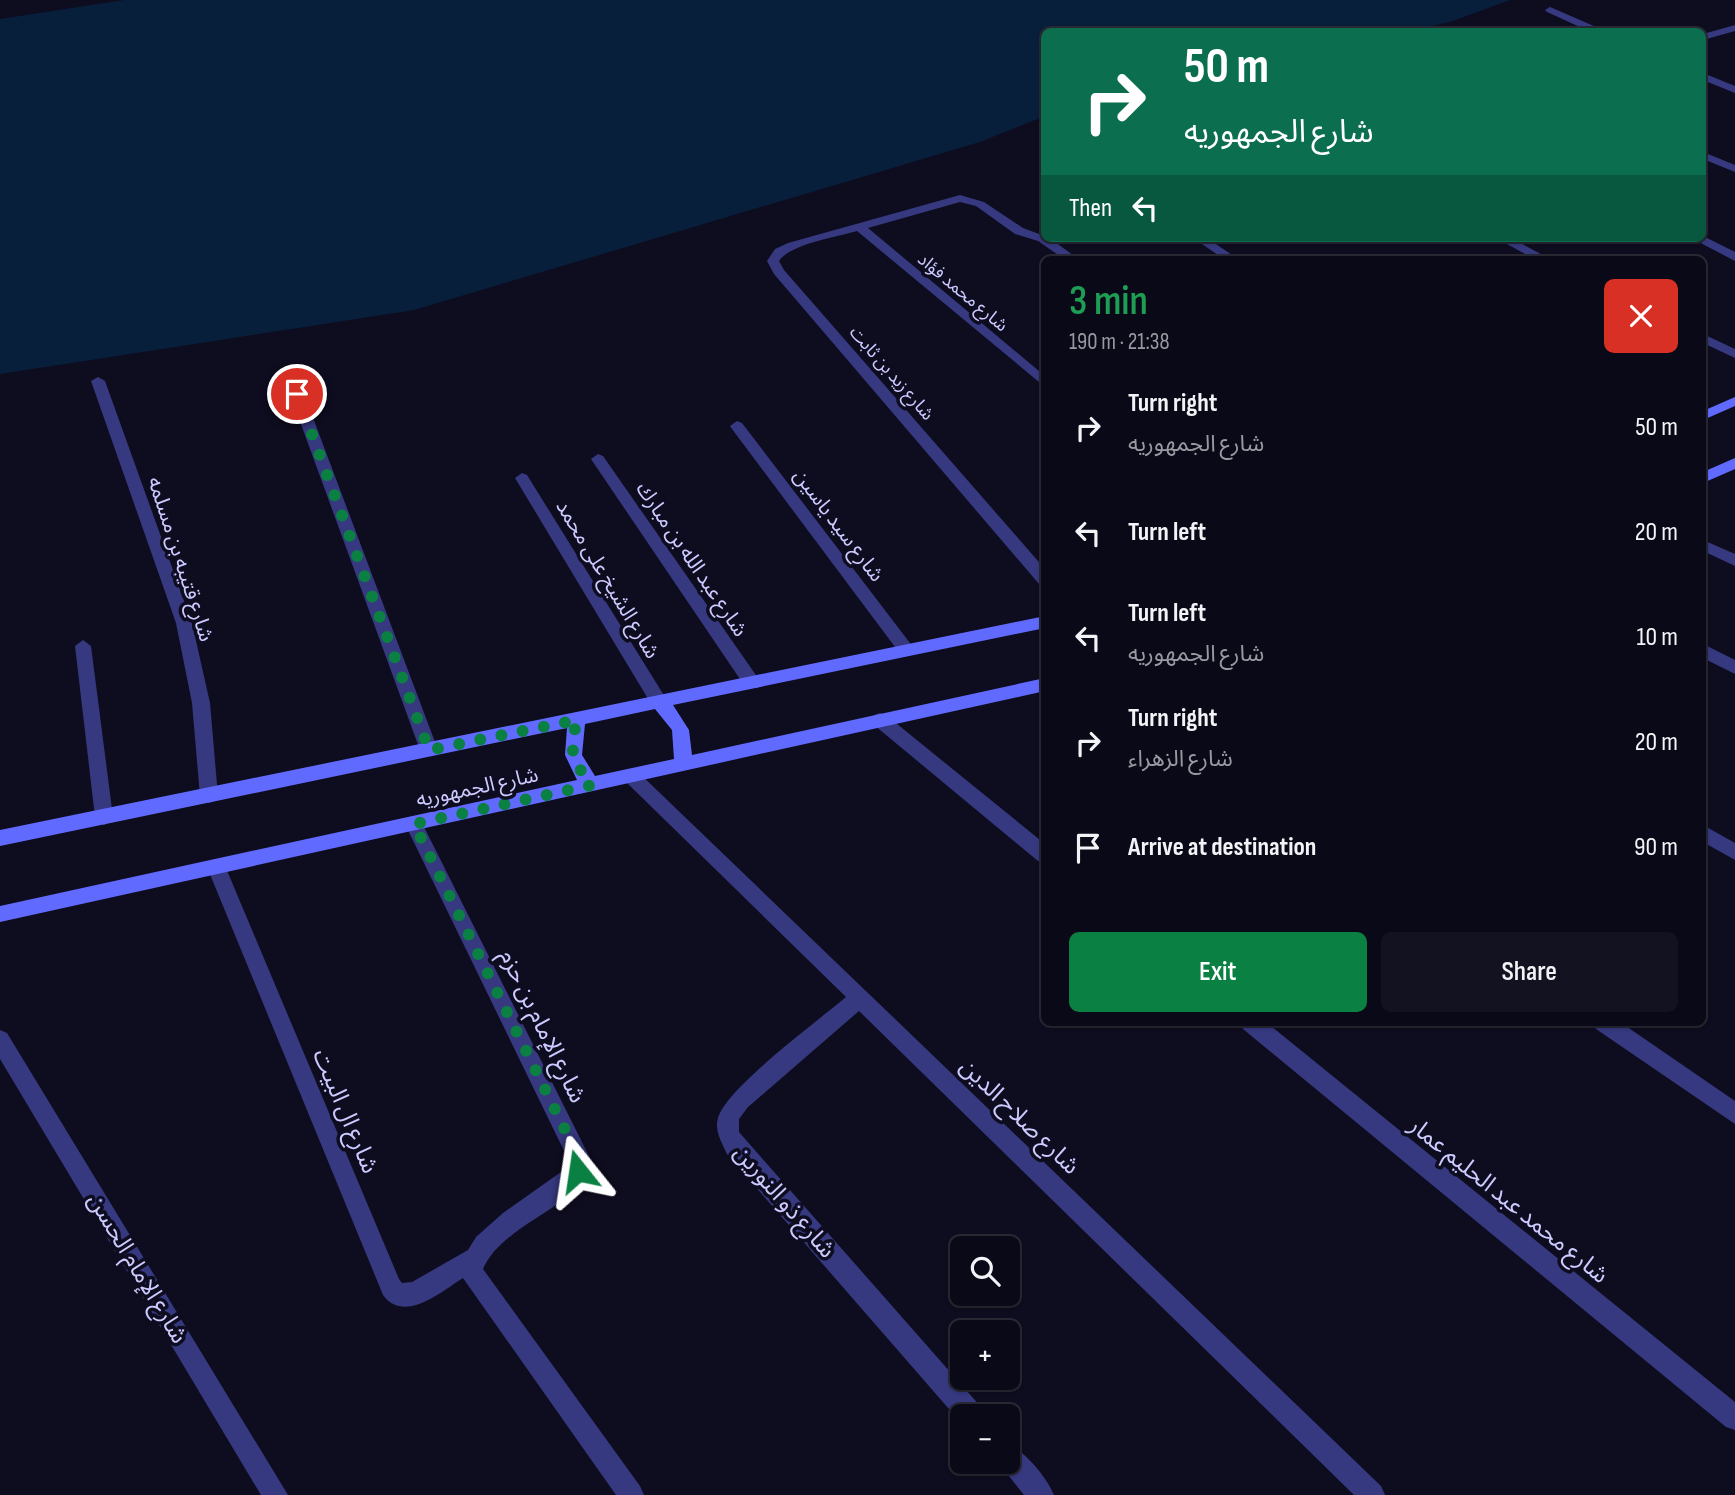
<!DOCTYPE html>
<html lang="en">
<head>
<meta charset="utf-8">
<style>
  body { margin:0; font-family:"Sofia Sans Condensed","Noto Sans Arabic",sans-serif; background:#131220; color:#f1f3f6; height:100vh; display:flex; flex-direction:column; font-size:26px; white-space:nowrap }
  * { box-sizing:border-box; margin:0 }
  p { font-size:23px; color:#999aa1 }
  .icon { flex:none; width:38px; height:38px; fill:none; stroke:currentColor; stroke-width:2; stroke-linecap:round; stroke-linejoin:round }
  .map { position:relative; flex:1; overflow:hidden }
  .details { position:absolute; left:1041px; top:256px; width:665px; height:770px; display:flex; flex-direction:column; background:#0a0917; border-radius:10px; box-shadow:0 2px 5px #0004,0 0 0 2px #2a2a36 }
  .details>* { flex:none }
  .hud { position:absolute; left:1041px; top:28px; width:665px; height:214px; border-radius:10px; box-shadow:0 2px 5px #0004,0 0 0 2px #2a2a36; background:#0b6e4f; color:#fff; overflow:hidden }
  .buttons { position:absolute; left:950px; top:1236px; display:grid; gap:14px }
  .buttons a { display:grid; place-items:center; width:70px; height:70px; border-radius:10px; background:#0a0917; box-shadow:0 2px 5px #0004,0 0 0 2px #2a2a36; font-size:35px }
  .pin { position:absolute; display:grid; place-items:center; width:60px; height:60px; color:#fff; margin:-30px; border:4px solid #fff; border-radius:50%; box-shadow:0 2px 7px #0007 }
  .me { position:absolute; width:77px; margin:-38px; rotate:345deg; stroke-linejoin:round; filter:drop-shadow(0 0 5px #0008) }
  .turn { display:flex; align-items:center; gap:24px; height:147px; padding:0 28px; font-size:32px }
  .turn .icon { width:91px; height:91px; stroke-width:2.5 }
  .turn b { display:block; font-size:49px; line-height:60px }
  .then { display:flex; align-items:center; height:66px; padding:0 28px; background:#0003; gap:14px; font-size:26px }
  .round { display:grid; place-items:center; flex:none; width:74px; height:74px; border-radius:10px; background:#131220 }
  .summary { display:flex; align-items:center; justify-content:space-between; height:119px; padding:0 28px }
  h1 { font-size:42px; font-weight:600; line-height:52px; color:#1e9e55 }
  .primary-button { display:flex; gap:14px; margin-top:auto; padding:14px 28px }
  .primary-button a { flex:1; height:80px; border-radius:10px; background:#0b8043; color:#fff; font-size:28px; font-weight:600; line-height:80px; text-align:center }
  .primary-button a+a { background:#131220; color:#f1f3f6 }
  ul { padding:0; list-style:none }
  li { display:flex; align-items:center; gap:21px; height:105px; padding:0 28px }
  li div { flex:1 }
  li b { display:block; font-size:26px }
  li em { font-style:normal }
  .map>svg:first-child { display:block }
  .water { fill:#081f3c }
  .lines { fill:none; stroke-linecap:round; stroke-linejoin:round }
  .street { fill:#36397f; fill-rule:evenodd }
  .secondary { fill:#616aff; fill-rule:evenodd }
  .route { stroke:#0b8043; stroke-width:12; stroke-dasharray:0 21.6 }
  .labels { text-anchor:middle; stroke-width:7; stroke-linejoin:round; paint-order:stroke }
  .far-street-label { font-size:18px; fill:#cccaff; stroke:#0e0c1f }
  .street-label { font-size:21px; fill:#cccaff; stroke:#0e0c1f }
  .near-street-label { font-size:24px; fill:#cccaff; stroke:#0e0c1f }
</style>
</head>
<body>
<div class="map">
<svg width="1735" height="1495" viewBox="0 0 1735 1495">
  <rect width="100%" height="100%" fill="#0e0c1f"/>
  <path class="water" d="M124,0h1386l-57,21 -41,10 -367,1v84l-65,26 -566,168 -414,64v-355z"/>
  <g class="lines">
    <g class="street">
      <path d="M1550,7l53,23 2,2h-14l-44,-20 -2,-2z"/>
      <path d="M1735,25v6l-32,9v-6z"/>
      <path d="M1703,73l32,13v7l-32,-13z"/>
      <path d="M1703,152l32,13v7l-32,-13z"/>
      <path d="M960,195l24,7 39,26 27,10 28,21h-14l-26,-18 -23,-7 -39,-28 -16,-4 -92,26 177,148v11l-188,-156c-20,6 -67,13 -78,30l5,9 261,299v17l-6,-2 -265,-310 -7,-13 8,-12 13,-6z"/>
      <path d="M1703,236l32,16v9l-44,-23z"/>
      <path d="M1193,238h14l31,21h-14z"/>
      <path d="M1496,238h15l39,21h-16z"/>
      <path d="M1323,254l8,5h-13z"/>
      <path d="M1703,334l32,15v9l-32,-15z"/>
      <path d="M98,377l7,4 87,242 18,80 8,93 -3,5 -6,2 -6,-2 -3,-5 -8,-93 -16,-80 -85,-242z"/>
      <path d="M297,390l7,4 134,356 -3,5h-12l-3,-5 -130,-356z"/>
      <path d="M737,421l5,2 171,224 2,4 -2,4h-12l-169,-226 -2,-3z"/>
      <path d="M598,454l5,2 155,222 2,5 -2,5h-12l-153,-226 -2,-3z"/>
      <path d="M522,473l5,2 138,222 3,5 -3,5h-12l-138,-229z"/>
      <path d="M1703,540l32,14v12l-32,-15z"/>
      <path d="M83,640l8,6 22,171 -3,5 -6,3 -6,-3 -3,-5 -20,-171z"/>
      <path d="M1703,644l32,16v14l-32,-16z"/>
      <path d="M880,713l6,2 159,129v19l-7,-2 -164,-136 -3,-5 3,-5z"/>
      <path d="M631,769l6,2 744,715 4,9h-31l-495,-484 -111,96 -9,12v13l242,275 3,9h-22v8l-235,-270c-5,-11 -13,-24 -9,-36 8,-30 100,-97 128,-121l-221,-216 -3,-5 3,-5z"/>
      <path d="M414,816l6,3 171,341c-8,48 -87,61 -108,109l157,217 4,9h-28l-153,-217c-22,14 -59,46 -80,17l-176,-428 2,-6 7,-2 7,2 176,418 3,4 10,-1 56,-32 8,-13 27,-24 58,-41 8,-11 -164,-337 3,-5z"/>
      <path d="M1703,825l32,18v17l-32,-18z"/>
      <path d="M1240,1022h26l469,380v28l-9,-3 -483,-398z"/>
      <path d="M1593,1022h27l115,79v23l-139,-95z"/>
      <path d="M0,1030l7,3 281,462h-27l-261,-436z"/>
      <path d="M1008,1444c18,8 39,34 46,51h-30l-27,-34h11z"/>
    </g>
    <g class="secondary">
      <path d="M1735,397v9l-32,14v-9z"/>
      <path d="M1735,458v11l-32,14v-11z"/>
      <path d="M1045,616v12l-372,77 16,25 3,25 353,-77v13l-1045,231v-16l577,-126 -12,-25 2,-27 -567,118v-16zM655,709l17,21 2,29 -79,17 -13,-21 3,-31z"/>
    </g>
  </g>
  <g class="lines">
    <path class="route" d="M297,394l132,356 148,-30c-8,31 -6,40 15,65l-178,39 166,336 -2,11"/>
  </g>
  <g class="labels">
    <g class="far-street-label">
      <text transform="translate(963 292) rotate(40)" y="6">شارع محمد فؤاد</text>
      <text transform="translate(892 373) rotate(49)" y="6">شارع زيد بن ثابت</text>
    </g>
    <g class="street-label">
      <text transform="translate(839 525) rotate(53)" y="7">شارع سيد ياسين</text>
      <text transform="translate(181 559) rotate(72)" y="7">شارع قتيبه بن مسلمه</text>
      <text transform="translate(692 559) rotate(56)" y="7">شارع عبد الله بن مبارك</text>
      <text transform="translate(608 579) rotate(59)" y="7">شارع الشيخ على محمد</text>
      <text transform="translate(477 787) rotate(-12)" y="7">شارع الجمهوريه</text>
    </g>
    <g class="near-street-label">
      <text transform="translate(543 1026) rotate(64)" y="8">شارع الإمام بن حزم</text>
      <text transform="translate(346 1111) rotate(67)" y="8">شارع ال البيت</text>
      <text transform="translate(1020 1116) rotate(44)" y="8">شارع صلاح الدين</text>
      <text transform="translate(1509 1200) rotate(39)" y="8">شارع محمد عبد الحليم عمار</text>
      <text transform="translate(785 1201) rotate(49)" y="8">شارع ذو النورين</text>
      <text transform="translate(138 1268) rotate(59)" y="8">شارع الإمام الحسن</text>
    </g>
  </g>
</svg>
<div class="buttons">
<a><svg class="icon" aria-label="search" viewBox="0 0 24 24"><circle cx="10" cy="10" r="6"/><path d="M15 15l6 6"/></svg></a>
<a>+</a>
<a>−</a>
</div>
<div class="pin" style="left:297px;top:394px;background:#d93025"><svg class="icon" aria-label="arrive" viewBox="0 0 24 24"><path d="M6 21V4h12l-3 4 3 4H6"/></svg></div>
<svg class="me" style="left:578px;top:1171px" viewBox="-20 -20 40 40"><path d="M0-17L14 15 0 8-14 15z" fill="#0b8043" stroke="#fff" stroke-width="4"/></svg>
<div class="hud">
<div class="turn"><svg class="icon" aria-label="right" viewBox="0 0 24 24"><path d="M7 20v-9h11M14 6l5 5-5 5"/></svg><div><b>50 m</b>شارع الجمهوريه</div></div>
<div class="then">Then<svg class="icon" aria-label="left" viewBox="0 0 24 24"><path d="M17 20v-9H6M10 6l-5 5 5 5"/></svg></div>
</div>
<section class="details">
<div class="summary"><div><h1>3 min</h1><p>190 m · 21:38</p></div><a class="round" style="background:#d93025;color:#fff"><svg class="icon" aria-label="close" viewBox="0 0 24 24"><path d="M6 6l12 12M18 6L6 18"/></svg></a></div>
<ul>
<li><svg class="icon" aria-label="right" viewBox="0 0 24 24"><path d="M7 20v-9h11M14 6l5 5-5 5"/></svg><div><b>Turn right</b><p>شارع الجمهوريه</p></div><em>50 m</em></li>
<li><svg class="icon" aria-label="left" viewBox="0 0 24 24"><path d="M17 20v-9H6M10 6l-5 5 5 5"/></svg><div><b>Turn left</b></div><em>20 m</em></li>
<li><svg class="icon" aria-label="left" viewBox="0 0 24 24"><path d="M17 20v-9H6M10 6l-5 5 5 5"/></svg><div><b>Turn left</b><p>شارع الجمهوريه</p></div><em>10 m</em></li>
<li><svg class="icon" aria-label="right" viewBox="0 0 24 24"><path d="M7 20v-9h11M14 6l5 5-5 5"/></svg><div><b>Turn right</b><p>شارع الزهراء</p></div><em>20 m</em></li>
<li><svg class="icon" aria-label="arrive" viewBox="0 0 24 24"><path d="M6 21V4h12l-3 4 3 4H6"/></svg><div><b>Arrive at destination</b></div><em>90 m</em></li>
</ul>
<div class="primary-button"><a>Exit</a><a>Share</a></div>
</section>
</div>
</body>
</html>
